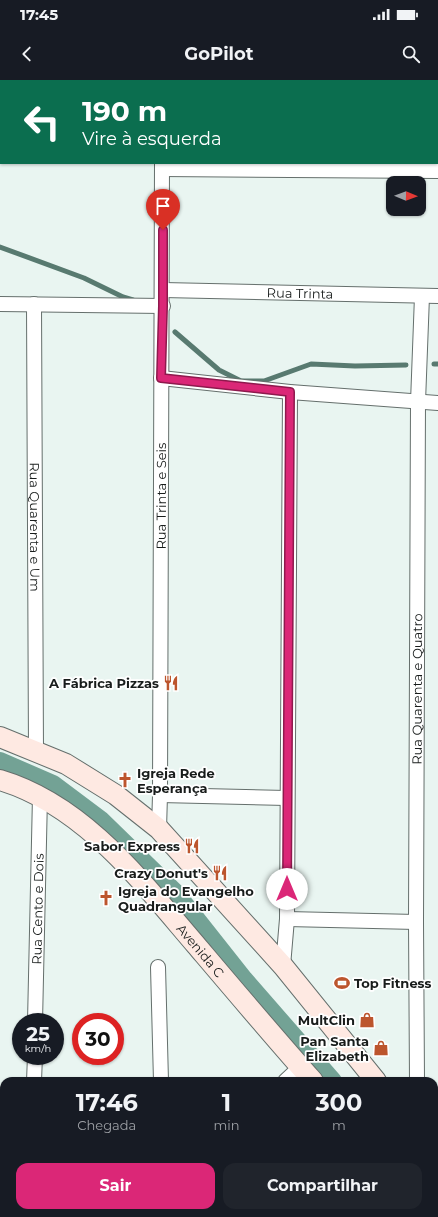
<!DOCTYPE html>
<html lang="pt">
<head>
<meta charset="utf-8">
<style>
  body { margin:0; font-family:Montserrat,sans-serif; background:#20242c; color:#f1f3f6; height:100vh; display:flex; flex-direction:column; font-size:15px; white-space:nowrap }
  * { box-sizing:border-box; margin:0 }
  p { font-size:13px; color:#9ea1a6 }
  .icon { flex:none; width:22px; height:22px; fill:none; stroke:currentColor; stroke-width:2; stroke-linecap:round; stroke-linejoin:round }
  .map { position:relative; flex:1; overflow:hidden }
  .side { position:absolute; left:0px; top:997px; width:438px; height:140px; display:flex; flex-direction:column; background:#171b24; border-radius:12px 12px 0 0; box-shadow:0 1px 3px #0004 }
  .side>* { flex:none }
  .banner { position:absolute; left:0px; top:0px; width:438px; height:84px; box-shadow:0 1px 3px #0004; background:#0b6e4f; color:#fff; overflow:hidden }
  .needle { width:26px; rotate:91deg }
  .fabs { position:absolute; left:386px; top:96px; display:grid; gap:8px }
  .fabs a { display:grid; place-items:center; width:40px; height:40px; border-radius:8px; background:#171b24; box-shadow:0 1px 3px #0004; font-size:20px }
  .speed { position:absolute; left:12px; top:933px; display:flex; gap:8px; font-size:20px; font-weight:700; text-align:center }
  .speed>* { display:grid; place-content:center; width:52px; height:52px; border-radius:50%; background:#171b24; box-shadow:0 1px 3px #0004; line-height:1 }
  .speed small { font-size:10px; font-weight:400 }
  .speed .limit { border:6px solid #d22; background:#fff; color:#111 }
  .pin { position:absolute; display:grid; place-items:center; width:34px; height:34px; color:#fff; margin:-41px -17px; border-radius:50% 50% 50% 0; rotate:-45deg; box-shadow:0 0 4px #0007 }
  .pin .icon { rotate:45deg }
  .me { position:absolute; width:44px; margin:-22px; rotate:0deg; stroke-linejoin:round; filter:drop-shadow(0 0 3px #0008) }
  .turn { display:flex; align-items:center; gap:14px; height:84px; padding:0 16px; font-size:18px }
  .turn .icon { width:52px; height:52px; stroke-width:2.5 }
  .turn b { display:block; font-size:28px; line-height:34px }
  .eta { display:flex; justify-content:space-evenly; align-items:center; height:68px; text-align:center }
  .eta b { font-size:24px; font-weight:700; line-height:28px }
  .button { display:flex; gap:8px; margin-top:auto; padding:8px 16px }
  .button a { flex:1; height:46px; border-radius:12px; background:#db2777; color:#fff; font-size:16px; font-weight:700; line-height:46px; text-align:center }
  .button a+a { background:#20242c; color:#f1f3f6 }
  .status { display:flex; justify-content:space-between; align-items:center; height:28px; padding:0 20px; background:#171b24; direction:ltr }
  .status svg { height:11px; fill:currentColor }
  header { display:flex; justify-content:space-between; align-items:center; height:52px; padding:0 16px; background:#171b24; font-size:18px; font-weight:700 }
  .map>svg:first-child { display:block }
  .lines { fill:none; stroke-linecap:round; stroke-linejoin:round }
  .stream { stroke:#587a70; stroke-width:5 }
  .canal { stroke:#73a295; stroke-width:18 }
  .street-casing { stroke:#656f6c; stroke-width:16 }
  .secondary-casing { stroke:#656f6c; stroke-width:22 }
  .street { stroke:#fff; stroke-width:14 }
  .secondary { stroke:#fee9e2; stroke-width:20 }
  .route-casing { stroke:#8e194d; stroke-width:10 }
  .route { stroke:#db2777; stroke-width:7 }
  .labels { text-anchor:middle; stroke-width:3.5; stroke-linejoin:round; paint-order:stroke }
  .street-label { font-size:13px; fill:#181c1b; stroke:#fff }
  .poi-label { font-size:13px; font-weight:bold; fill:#181c1b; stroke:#fff; text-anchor:end }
</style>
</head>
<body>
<div class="status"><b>17:45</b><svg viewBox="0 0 49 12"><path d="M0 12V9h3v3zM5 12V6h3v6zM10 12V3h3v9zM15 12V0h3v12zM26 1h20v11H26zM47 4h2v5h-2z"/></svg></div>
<header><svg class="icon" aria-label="back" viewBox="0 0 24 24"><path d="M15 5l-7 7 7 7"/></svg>GoPilot<svg class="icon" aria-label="search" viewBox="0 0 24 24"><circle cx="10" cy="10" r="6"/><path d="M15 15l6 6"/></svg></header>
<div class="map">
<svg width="438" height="1137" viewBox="0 0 438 1137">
  <rect width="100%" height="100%" fill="#e9f5f1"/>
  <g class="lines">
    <g class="stream">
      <path d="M0,167l84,31 39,19 10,3"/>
      <path d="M175,252l44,38 22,11h23l47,-17 44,2 51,-1"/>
      <path d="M434,284h4"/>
    </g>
    <g class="canal">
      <path d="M0,681l53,23 48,36 75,73 68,86 89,102"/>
      <path d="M434,1115l4,5"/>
    </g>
    <defs>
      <g id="street">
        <path d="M163,1v-1"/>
        <path d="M162,89l276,2"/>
        <path id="s1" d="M163,210l275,6"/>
        <path d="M0,224l163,2"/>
        <path id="s2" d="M34,224l2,447"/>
        <path d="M161,298l129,14 148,11"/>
        <path d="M160,715l126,3"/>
        <path id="s3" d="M159,749l1,-34 2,-632"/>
        <path d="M287,839l129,3"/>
        <path d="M283,886l4,-47 3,-527"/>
        <path d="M158,887l3,114"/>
        <path id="s4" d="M35,942l5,-226"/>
        <path d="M34,1001l1,-25"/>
        <path d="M285,1001l15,-14"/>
        <path id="s5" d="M417,1001l-1,-159 2,-520 4,-106"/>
        <path d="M162,1133v4"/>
        <path d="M289,1133l1,4"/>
        <path d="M33,1137v-4"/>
        <path d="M417,1137v-4"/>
      </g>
      <g id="secondary">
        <path d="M0,657l66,27 50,31 43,34 124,137 93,115"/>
        <path id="s6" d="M0,700c84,25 141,101 196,165 39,46 77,91 117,136"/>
        <path d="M434,1073l4,5"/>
        <path d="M428,1133l4,4"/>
      </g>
    </defs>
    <use href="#street" class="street-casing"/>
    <use href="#secondary" class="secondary-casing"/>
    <use href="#street" class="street"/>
    <use href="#secondary" class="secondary"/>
  </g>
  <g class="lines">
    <defs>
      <path id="route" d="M163,150v76l-2,72 129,14 -3,497"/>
    </defs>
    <use href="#route" class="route-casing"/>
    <use href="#route" class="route"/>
  </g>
  <defs>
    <symbol id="restaurant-bare" viewBox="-9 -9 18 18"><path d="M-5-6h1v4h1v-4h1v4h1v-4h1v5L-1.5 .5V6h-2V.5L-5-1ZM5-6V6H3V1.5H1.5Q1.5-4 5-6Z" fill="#bc552d" stroke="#fff" stroke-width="2.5" paint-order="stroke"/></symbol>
    <symbol id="church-bare" viewBox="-9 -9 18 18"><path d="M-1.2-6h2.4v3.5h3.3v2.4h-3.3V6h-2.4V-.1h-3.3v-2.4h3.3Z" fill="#bc552d" stroke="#fff" stroke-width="2.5" paint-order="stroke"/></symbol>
    <symbol id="stadium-bare" viewBox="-9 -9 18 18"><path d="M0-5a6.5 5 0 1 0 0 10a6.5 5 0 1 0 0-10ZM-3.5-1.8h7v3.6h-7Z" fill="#bc552d" stroke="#fff" stroke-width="2.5" paint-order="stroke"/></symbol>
    <symbol id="shop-bare" viewBox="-9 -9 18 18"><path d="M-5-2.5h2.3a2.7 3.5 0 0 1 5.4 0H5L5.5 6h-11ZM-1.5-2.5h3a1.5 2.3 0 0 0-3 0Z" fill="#bc552d" stroke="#fff" stroke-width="2.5" paint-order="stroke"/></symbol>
  </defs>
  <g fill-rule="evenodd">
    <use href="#restaurant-bare" x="160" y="592" width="22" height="22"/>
    <use href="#church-bare" x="114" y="689" width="22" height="22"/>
    <use href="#restaurant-bare" x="181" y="755" width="22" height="22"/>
    <use href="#restaurant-bare" x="209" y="782" width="22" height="22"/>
    <use href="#church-bare" x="95" y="807" width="22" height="22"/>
    <use href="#stadium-bare" x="331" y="892" width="22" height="22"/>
    <use href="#shop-bare" x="356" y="929" width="22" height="22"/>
    <use href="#shop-bare" x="370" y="957" width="22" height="22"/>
  </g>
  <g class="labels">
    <g class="street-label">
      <text dy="5" stroke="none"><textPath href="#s1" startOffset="137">Rua Trinta</textPath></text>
      <text dy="5" stroke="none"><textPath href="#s3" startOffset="333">Rua Trinta e Seis</textPath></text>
      <text dy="5" stroke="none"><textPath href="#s2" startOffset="223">Rua Quarenta e Um</textPath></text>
      <text dy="5" stroke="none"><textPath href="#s5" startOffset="392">Rua Quarenta e Quatro</textPath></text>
      <text dy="5" stroke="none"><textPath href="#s4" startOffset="113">Rua Cento e Dois</textPath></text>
      <text dy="5" stroke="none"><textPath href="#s6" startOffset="267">Avenida C</textPath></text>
    </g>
    <g class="poi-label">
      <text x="159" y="608">A Fábrica Pizzas</text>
      <text x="137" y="698" text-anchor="start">Igreja Rede<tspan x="137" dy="15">Esperança</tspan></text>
      <text x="180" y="771">Sabor Express</text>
      <text x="208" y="798">Crazy Donut's</text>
      <text x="118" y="816" text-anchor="start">Igreja do Evangelho<tspan x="118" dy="15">Quadrangular</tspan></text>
      <text x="354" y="908" text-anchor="start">Top Fitness</text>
      <text x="355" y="945">MultClin</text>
      <text x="369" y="966">Pan Santa<tspan x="369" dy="15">Elizabeth</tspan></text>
    </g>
  </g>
</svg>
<div class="fabs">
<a><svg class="needle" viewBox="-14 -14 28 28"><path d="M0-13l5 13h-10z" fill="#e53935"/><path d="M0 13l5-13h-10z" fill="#9ea1a6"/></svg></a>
</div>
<div class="speed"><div>25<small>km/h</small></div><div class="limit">30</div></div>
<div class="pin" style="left:163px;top:150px;background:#d93025"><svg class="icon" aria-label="arrive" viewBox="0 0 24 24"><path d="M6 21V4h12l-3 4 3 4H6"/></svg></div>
<svg class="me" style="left:287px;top:809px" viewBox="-20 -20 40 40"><circle r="19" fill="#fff"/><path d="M0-13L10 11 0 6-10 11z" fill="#db2777"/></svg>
<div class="banner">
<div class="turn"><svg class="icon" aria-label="left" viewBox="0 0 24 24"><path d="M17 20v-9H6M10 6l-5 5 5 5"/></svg><div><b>190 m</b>Vire à esquerda</div></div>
</div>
<section class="side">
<div class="eta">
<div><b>17:46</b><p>Chegada</p></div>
<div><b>1</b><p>min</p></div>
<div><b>300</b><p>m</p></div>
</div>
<div class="button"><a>Sair</a><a>Compartilhar</a></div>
</section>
</div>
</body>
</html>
